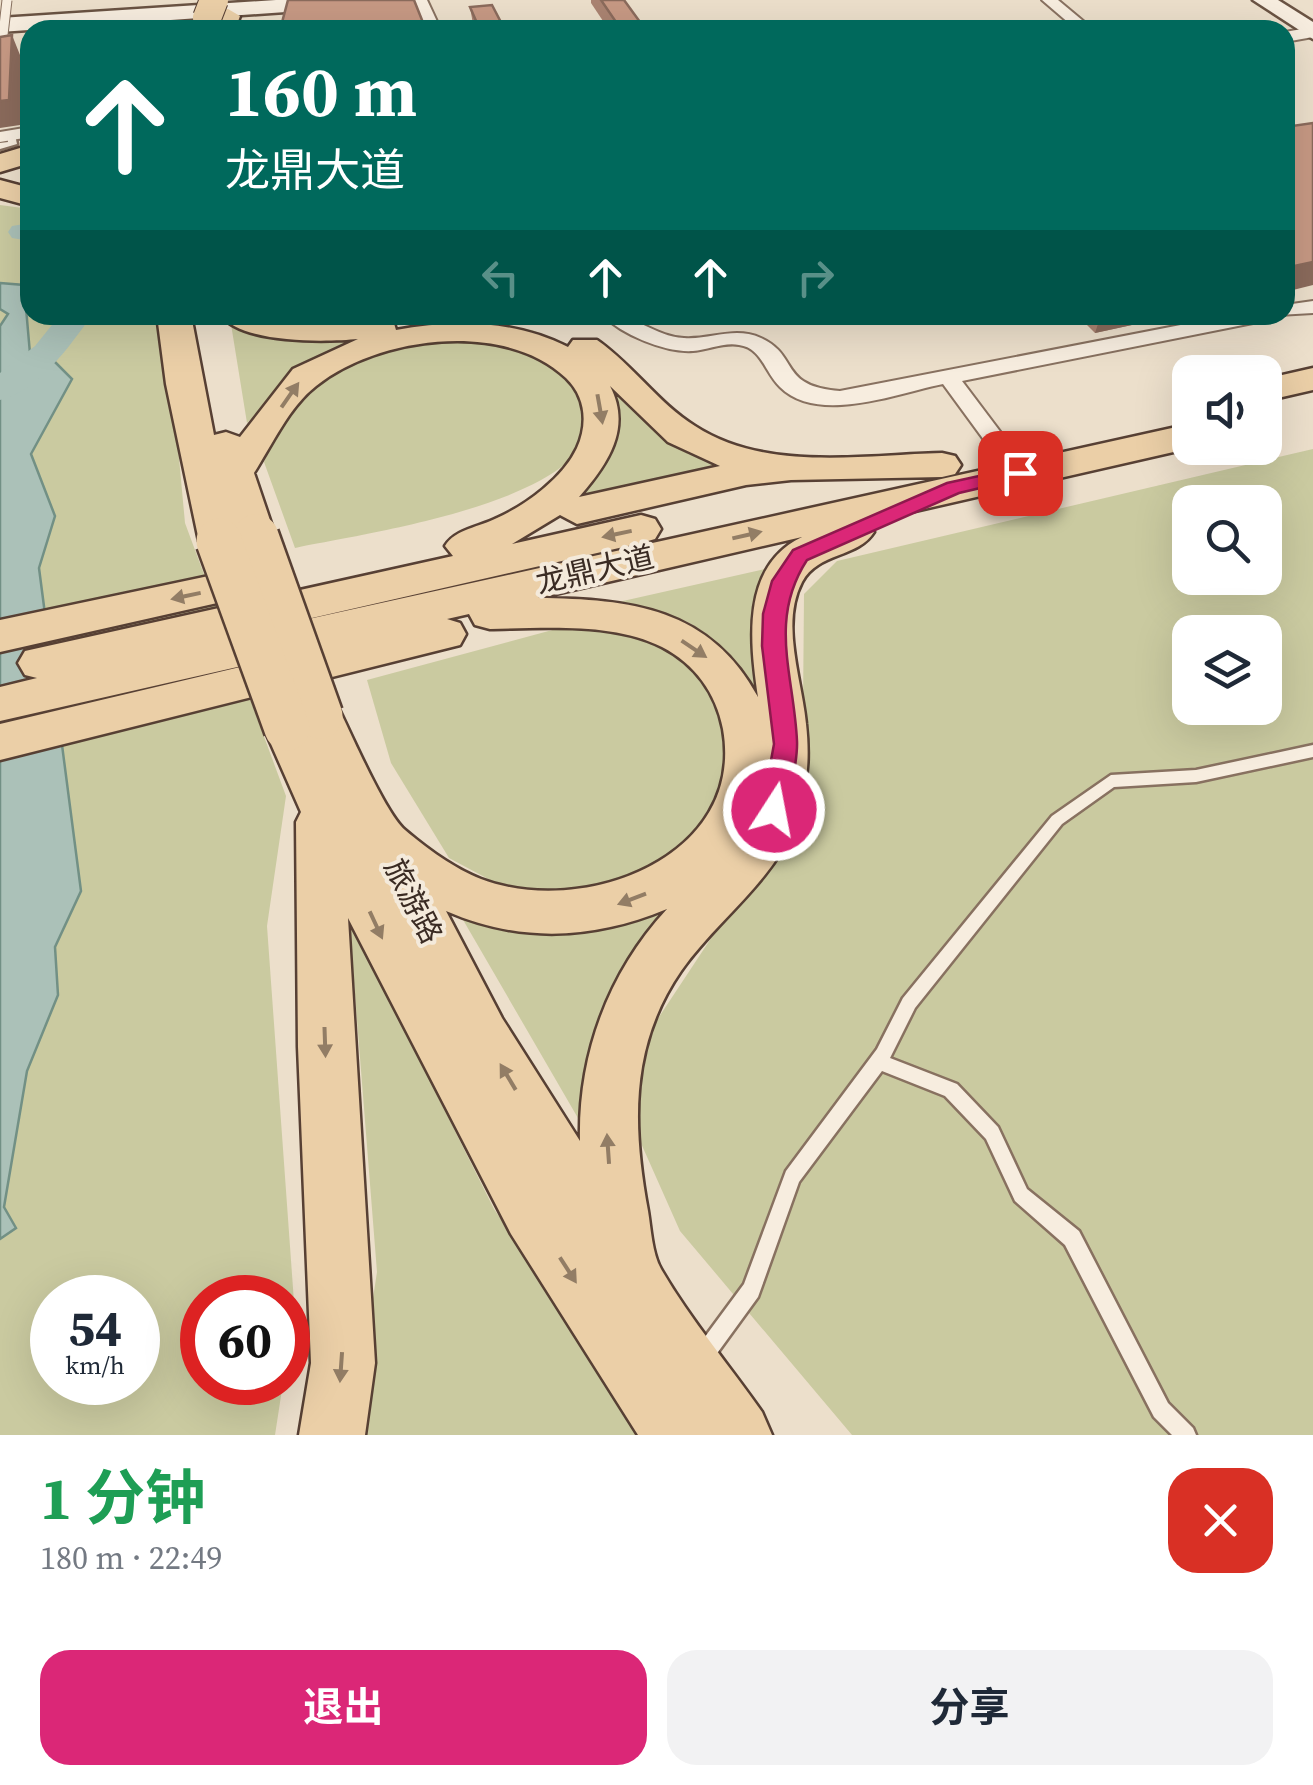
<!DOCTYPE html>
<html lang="zh">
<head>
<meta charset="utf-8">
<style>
  body { margin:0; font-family:"Source Serif 4","Noto Sans SC",serif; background:#f2f2f3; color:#1f2937; height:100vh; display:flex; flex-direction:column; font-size:38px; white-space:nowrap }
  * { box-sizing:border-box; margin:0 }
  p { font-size:32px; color:#747a83 }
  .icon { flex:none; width:55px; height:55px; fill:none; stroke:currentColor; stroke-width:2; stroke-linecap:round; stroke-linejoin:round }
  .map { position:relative; height:1435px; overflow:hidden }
  .drawer { display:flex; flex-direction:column; background:#fff; flex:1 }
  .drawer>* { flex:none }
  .hud { position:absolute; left:20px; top:20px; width:1275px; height:305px; border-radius:30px; box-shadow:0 10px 40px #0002; background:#00695c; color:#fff; overflow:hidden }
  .controls { position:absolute; left:1172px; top:355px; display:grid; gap:20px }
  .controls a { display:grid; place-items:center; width:110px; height:110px; border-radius:20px; background:#fff; box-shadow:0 10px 40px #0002; font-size:50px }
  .speed { position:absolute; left:30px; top:1275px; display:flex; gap:20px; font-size:50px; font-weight:700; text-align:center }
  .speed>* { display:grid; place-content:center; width:130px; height:130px; border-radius:50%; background:#fff; box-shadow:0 10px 40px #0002; line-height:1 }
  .speed small { font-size:25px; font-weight:400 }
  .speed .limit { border:15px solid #d22; background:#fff; color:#111 }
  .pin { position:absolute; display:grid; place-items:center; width:85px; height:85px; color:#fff; margin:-42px; border-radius:20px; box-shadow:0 5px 15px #0006 }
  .me { position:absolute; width:110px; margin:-55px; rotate:11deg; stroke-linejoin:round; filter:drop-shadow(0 0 8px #0008) }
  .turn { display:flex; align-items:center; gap:35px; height:210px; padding:0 40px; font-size:45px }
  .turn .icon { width:130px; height:130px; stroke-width:2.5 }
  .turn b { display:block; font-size:70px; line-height:85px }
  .lanes { display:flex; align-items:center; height:95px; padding:0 40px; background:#0003; justify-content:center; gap:50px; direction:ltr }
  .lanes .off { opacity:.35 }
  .round { display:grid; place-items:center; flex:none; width:105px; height:105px; border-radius:30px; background:#f2f2f3 }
  .summary { display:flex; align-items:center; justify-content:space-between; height:170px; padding:0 40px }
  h1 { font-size:60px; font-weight:700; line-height:75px; color:#1e9e55 }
  .cta { display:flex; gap:20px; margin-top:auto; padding:20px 40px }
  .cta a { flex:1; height:115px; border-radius:30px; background:#db2777; color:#fff; font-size:40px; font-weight:700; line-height:115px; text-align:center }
  .cta a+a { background:#f2f2f3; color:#1f2937 }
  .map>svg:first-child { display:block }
  .green { fill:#cacaa0; fill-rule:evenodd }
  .water { fill:#abc1b8; stroke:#729085; stroke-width:2.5 }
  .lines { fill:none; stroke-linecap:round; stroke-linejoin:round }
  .river { fill:#abc1b8; fill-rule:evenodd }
  .lane-casing { stroke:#887160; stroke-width:5 }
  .street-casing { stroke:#887160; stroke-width:4 }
  .secondary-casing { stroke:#6a5343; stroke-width:5 }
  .primary-casing { stroke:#574034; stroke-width:5 }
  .lane { fill:#f7eddf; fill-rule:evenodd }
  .street { fill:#f7eddf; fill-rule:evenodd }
  .secondary { fill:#f7eddf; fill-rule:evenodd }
  .primary { fill:#ebcfa7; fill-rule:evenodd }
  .lane-bridge-casing { stroke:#887160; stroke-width:11; stroke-linecap:butt }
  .primary-bridge-far2-casing { stroke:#574034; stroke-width:30; stroke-linecap:butt }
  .primary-bridge-far1-casing { stroke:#574034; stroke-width:39; stroke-linecap:butt }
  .primary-bridge-casing { stroke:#574034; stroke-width:50; stroke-linecap:butt }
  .lane-bridge { stroke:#f7eddf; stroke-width:9 }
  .primary-bridge-far2 { stroke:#ebcfa7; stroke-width:28 }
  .primary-bridge-far1 { stroke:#ebcfa7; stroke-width:35 }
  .primary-bridge { stroke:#ebcfa7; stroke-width:45 }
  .wall { fill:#ab8472 }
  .shaded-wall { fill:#8b6b5c }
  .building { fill:#c79984; stroke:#8b6b5c; stroke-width:2.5 }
  .oneway { fill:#927d65 }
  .route { fill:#db2777; stroke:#8e194d; stroke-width:2.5 }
  .labels { text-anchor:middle; stroke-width:8; stroke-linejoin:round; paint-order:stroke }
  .street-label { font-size:30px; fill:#3a2b23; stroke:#f4eadb }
</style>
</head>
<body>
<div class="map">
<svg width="1313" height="1435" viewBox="0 0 1313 1435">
  <rect width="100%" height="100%" fill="#ecdfcb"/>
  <g class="green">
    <path d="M0,205l30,4v106h123l14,13 18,195 101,273 -19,130 28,390 -7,42v-60h-86v84l81,1 -8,52h-275zM52,1298h86v84h-86z"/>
    <path d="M230,318l83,20 165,-16 54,8 47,19 109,105 38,12 -157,37c56,-68 50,-53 23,-136l-125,-40 -176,53 -44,43z"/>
    <path d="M469,339c43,8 97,16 117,60 44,100 -234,136 -291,149l-31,-86c50,-104 95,-113 205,-123z"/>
    <path d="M1313,449v986h-461l-172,-204 -48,-108 21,-97 88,-133 73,-81 -11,-104 1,-114 33,-33zM1190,502h75v76h-75zM1190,632h75v76h-75z"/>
    <path d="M778,566c-9,18 -20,45 -19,65 2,54 28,113 12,167 -16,54 -71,88 -109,125 -54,54 -70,130 -80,202l-127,-219c46,11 94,26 142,17 59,-11 140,-70 164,-126 4,-8 3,-21 4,-30 3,-52 -18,-99 -59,-133 -24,-21 -62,-24 -92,-31z"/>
    <path d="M593,619l72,21 47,39 21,47 -2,56 -23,41 -48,44 -48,19 -50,8 -55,-5 -58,-31 -58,-95 -24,-83z"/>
    <path d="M349,919l145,290 152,226h-294l25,-163z"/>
  </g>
  <path class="water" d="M0,283l24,2 7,80 15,-12 26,26 -41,75 24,62 -16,52 42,323 -26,56 3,48 -31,76 -23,136 12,21 -16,11v-913l8,-12 -8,-5z"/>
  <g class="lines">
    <g class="river">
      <path d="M30,223v18l-18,-3 -4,-6 4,-6z"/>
      <path d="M60,315h32c-22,31 -54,76 -92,85v-27l35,-27z"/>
    </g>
    <defs>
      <g id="lane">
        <path d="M11,132l4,3 2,9 -17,5v-6l8,-1 -1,-7z"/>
        <path d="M1313,745v12l-117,25 -82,5 -52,37 -147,184 -25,50 67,26 41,43 29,62 52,42 89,172 25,25 3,7h-24l-18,-18 -89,-172 -50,-44 -29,-62 -41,-43 -63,-25 -83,111 -41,115 -48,66 -7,3 -7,-3 -3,-7 3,-7 48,-65 42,-113 91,-122 26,-51 149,-182 59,-41 85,-5z"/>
      </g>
      <g id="street">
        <path d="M413,0h14l14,30h-16z"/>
        <path d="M1042,0h16l36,30h-17z"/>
        <path d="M1313,27v10l-28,5v-10z"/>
        <path d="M30,127v10l-30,5v-10z"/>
        <path d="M1313,301v12l-35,2h7v-10z"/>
        <path d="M603,315c36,0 50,21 81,23 27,2 50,-12 77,0 39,18 17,48 79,53l392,-76h41l-10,6 -301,60 52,69 -11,7 -8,-2 -52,-71c-45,9 -125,41 -163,3 -15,-14 -18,-39 -41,-42 -15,-3 -31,5 -46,6 -27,2 -71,-16 -90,-36z"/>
      </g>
      <g id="secondary">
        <path d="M276,0h106l-11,6 -371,26v-14z"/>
        <path d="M1253,0h25l35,22v17z"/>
      </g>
      <g id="primary">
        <path d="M228,9l12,7 -5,14h-24l8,-19z"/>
        <path d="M30,145v18l-30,9v-18z"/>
        <path d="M0,180l30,8v18l-30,-8z"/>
        <path d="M157,315h34l23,120 12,-3 14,5 53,-68 65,-30c-32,3 -116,5 -137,-24l87,6 85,-1 3,10c58,-11 118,-10 172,17l5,-7h24c36,25 61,63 98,86 71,46 166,29 247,27l13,3 6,9 -6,9 -13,3 -151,3 -45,5 -169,39 -17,-9 -48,29 129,-29 14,4 6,10 -6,10 -14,4 -364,83 913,-202 1,24 -324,74 7,10c-16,26 -56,20 -72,50 -22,42 0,98 4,142 4,35 1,72 -13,105 -24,56 -77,92 -112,142 -51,74 -49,154 -33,240 3,18 4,42 13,58 29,50 68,96 101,143l10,23h-134l-127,-201 -163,-316 27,445 -10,72h-66l12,-72 -13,-316 -2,-225 5,-10 -37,-84 7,-13 16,-5 12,4 5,-11 16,-5 16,5c14,28 49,110 69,127 21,18 50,39 76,49 101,39 265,-21 242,-150 -7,-36 -28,-65 -61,-82 -49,-25 -118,-19 -172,-18l-15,-4 -6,-11 -22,5 13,4 6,11 -6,11 -460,115v-36l316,-75 -316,72v-34l37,-9 -12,-3 -7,-12 7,-12 428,-95 -8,-10c10,-17 35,-19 52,-28 29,-13 66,-40 80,-70 11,-24 9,-51 -11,-70 -61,-58 -187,-42 -250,8 -27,21 -44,59 -62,87l20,59 -6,10 -14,4 -16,-7 -5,12 -14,4 -14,-4 -6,-10 -33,-157zM610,386l58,56 52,24 -141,31c29,-33 53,-69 31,-111zM802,537c-61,29 -52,105 -44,160 -48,-89 -127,-98 -220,-99zM667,909c-59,64 -89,146 -87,232l-78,-123 -56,-107c74,32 146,29 221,-2z"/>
        <path d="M1313,368v22l-48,11v-22z"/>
        <path d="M270,563l14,5 6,10 -6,10 -284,64v-32z"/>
      </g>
    </defs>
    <use href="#lane" class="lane-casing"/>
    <use href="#street" class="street-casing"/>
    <use href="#secondary" class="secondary-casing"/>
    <use href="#primary" class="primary-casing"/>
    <use href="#lane" class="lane"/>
    <use href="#street" class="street"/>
    <use href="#secondary" class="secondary"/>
    <use href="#primary" class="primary"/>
    <defs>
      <path id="lane-bridge" d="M1,52l6,-52"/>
      <path id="primary-bridge-far2" d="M207,18l7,-18"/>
      <path id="primary-bridge-far1" d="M254,532l3,7"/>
      <g id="primary-bridge">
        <path d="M256,537l64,179"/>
        <path d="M219,541l68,187"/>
      </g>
    </defs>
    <use href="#lane-bridge" class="lane-bridge-casing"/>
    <use href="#primary-bridge-far2" class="primary-bridge-far2-casing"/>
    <use href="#primary-bridge-far1" class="primary-bridge-far1-casing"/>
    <use href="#primary-bridge" class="primary-bridge-casing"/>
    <use href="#lane-bridge" class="lane-bridge"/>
    <use href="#primary-bridge-far2" class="primary-bridge-far2"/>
    <use href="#primary-bridge-far1" class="primary-bridge-far1"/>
    <use href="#primary-bridge" class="primary-bridge"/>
  </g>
  <g class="wall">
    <path d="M591,0h33l16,30h-31l-18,-27z"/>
    <path d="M470,7l35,23h-31z"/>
    <path d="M1077,315h101l-83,18z"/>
  </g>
  <g class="shaded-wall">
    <path d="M640,22v8h-22v-5z"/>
    <path d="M12,35l10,25 -2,65 -20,3v-27z"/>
    <path d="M1313,262v23l-28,7v-24z"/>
    <path d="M719,315h28l-28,6z"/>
    <path d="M1101,315h77l-83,18z"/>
  </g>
  <g class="building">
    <path d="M288,0h126l12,30h-146z"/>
    <path d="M601,0h23l16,22 -22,3z"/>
    <path d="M492,5l13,25h-25l-10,-23z"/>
    <path d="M12,35l-3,65 -9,1v-64z"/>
    <path d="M1313,123v139l-28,6v-141z"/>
  </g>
  <defs><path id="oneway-solid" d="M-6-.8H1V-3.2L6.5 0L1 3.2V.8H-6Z" transform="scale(2.5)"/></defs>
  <g class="oneway">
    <use href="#oneway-solid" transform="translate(290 395) rotate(-55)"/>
    <use href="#oneway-solid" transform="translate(600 409) rotate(80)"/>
    <use href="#oneway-solid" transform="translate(617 534) rotate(168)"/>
    <use href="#oneway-solid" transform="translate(747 535) rotate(-13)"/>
    <use href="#oneway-solid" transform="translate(186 596) rotate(168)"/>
    <use href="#oneway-solid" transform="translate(694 649) rotate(34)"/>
    <use href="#oneway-solid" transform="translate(632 899) rotate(159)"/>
    <use href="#oneway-solid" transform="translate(376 925) rotate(65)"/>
    <use href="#oneway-solid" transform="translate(325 1042) rotate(88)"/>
    <use href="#oneway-solid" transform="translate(508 1077) rotate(-121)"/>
    <use href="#oneway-solid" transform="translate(608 1149) rotate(-94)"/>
    <use href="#oneway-solid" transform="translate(568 1270) rotate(57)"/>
    <use href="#oneway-solid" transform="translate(341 1367) rotate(94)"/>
  </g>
  <path class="route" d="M1020,467l10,6 -3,4 -68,16 -152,67c-39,60 -13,115 -10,181 1,22 -7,47 -10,69l-13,11 -8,-3 -4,-8 12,-66 -12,-98 1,-32 9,-33 21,-31 154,-67z"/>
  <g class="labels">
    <g class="street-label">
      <text transform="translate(595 570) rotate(-13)" y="10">龙鼎大道</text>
      <text transform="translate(413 901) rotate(63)" y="10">旅游路</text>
    </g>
  </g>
</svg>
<div class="controls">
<a><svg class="icon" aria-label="sound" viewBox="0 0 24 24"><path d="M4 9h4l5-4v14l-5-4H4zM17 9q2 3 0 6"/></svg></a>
<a><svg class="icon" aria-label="search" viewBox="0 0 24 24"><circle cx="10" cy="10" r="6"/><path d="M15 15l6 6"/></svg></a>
<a><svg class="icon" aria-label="layers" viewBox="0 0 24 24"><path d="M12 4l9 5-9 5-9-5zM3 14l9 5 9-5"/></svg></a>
</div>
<div class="speed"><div>54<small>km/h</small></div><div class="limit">60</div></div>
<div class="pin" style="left:1020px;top:473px;background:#d93025"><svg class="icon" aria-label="arrive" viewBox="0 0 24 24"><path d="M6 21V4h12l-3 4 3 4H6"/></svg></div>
<svg class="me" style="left:774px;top:810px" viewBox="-20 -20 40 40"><circle r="17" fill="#db2777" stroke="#fff" stroke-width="3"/><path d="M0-11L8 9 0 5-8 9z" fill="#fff"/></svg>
<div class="hud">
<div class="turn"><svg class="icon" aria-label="ahead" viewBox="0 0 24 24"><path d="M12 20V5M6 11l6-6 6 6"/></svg><div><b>160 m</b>龙鼎大道</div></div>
<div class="lanes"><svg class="icon off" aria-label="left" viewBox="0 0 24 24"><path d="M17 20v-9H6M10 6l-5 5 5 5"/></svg><svg class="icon" aria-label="ahead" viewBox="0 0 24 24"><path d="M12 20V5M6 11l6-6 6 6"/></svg><svg class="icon" aria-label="ahead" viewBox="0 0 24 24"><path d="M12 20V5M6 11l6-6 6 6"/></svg><svg class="icon off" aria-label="right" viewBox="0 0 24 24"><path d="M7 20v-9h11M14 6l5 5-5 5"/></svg></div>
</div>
</div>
<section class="drawer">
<div class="summary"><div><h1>1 分钟</h1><p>180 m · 22:49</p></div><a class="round" style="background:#d93025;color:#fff"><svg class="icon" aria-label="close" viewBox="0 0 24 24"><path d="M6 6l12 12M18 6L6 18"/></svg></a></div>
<div class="cta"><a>退出</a><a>分享</a></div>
</section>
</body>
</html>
